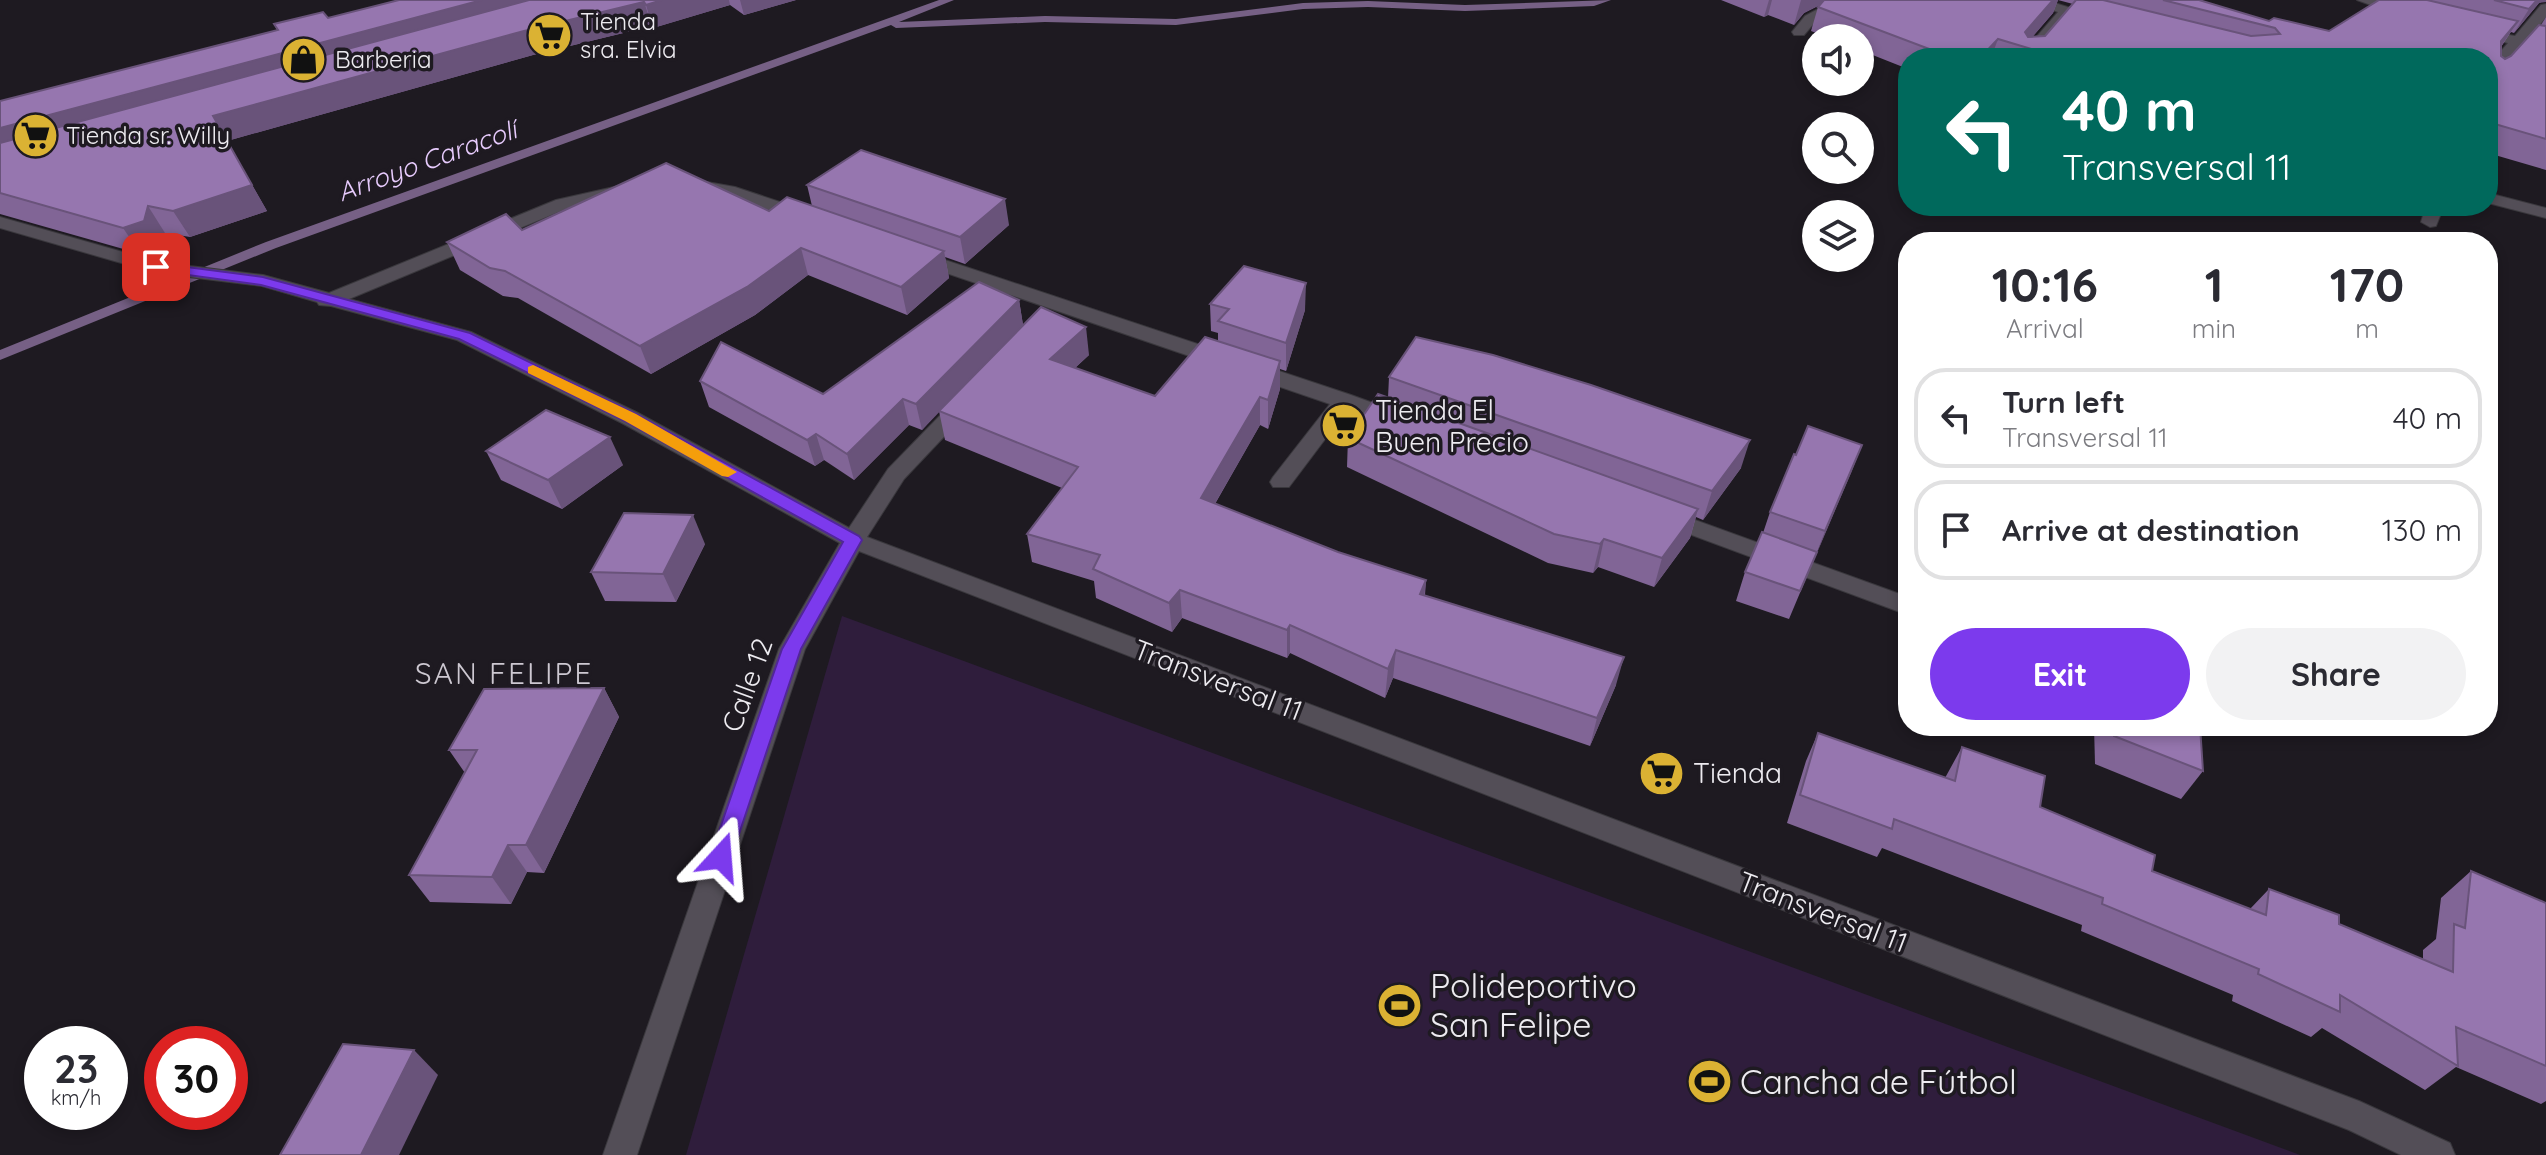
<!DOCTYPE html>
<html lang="en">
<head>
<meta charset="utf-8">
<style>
  body { margin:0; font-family:Quicksand,sans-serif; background:#f2f2f3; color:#2b2b33; height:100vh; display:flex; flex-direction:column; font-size:30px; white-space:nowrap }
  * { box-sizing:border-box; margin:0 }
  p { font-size:26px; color:#7c7c81 }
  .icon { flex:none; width:44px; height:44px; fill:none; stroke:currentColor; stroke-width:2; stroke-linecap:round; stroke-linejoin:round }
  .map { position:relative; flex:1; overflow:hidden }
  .side { position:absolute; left:1898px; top:232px; width:600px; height:504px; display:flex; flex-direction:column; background:#fff; border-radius:32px; box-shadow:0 4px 12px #0003 }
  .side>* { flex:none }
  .guide { position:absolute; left:1898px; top:48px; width:600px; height:168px; border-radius:32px; box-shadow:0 4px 12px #0003; background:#00695c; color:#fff; overflow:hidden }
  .buttons { position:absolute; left:1802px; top:24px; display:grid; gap:16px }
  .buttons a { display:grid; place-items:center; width:72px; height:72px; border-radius:50%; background:#fff; box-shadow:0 4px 12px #0003; font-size:40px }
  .speed { position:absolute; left:24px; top:1026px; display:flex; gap:16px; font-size:40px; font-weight:700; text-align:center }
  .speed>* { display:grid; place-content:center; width:104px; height:104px; border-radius:50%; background:#fff; box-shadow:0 4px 12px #0003; line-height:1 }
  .speed small { font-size:20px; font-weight:400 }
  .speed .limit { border:12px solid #d22; background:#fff; color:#111 }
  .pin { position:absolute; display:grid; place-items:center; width:68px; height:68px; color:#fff; margin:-34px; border-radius:16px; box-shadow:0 4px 12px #0006 }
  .me { position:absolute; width:88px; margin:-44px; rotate:19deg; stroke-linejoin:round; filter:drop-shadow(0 0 6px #0008) }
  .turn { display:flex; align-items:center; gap:28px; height:168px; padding:0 32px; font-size:36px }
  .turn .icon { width:104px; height:104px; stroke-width:2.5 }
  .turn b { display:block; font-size:56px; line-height:68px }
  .eta { display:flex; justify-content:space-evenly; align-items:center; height:136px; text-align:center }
  .eta b { font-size:48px; font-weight:800; line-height:56px }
  .cta { display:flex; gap:16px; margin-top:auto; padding:16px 32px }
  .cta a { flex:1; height:92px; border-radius:48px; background:#7c3aed; color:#fff; font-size:32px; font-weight:800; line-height:92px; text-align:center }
  .cta a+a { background:#f2f2f3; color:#2b2b33 }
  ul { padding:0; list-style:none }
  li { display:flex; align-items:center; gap:24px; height:100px; margin:0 16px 12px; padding:0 16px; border:4px solid #e1e1e2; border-radius:32px }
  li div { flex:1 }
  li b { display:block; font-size:30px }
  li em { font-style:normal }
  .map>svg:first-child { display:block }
  .green { fill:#2f1d3c }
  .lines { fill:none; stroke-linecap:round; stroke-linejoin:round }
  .stream { fill:#766085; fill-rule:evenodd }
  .minor-casing { stroke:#3a383d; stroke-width:2 }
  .minor { fill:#534e57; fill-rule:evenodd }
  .wall { fill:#816596; fill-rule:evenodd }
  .shaded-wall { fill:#69537a }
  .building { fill:#9676af; stroke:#69537a; stroke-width:2 }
  .route { fill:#7c3aed; stroke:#51269a; stroke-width:2 }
  .slow { fill:#f59e0b }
  .labels { text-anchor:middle; stroke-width:7; stroke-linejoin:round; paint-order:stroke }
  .far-poi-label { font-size:24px; fill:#edebf0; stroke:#1e1a21; text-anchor:start }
  .far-water-label { font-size:26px; font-style:italic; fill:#e8ccfe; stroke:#1e1a21 }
  .poi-label { font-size:28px; fill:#edebf0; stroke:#1e1a21; text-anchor:start }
  .street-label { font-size:28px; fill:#edebf0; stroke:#1e1a21 }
  .neighbourhood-label { font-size:30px; letter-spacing:2px; fill:#cdc8d1; stroke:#1e1a21 }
  .near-poi-label { font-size:34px; fill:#edebf0; stroke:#1e1a21; text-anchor:start }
</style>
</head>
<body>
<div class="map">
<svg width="2546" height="1155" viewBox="0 0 2546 1155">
  <rect width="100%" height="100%" fill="#1e1a21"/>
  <path class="green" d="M842,616l1458,539h-1614z"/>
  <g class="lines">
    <path class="stream" d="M939,0h15l-55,22 146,-6 131,3 127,-16 65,-2 97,4 146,-5 -17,6 -129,5 -97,-4 -65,2 -127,16 -131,-3 -149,6 -5,-3 -615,223 -276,112v-10l266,-108z"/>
    <defs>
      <g id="minor">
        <path d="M1835,0h17l-37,22 -11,13h-10l-2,-3 13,-16z"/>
        <path d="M2022,0h23l58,18 -7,4 -26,-7 -37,43h-15l40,-46z"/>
        <path d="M2357,0h21l33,13 -7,4z"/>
        <path d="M2546,4v13l-18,22 18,4v8l-25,-5 -28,33 -5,2v-15l20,-23 -39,-9v-6l46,8 26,-31z"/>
        <path d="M690,179l45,8 75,25 3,4 -9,5 -78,-25 -42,-8 -3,-4 3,-4z"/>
        <path d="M623,185l9,5 -3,4 -61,14 -219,91 122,33 167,81 211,115 39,-59 70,-72h14l3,5 -3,5 -68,72 -37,58 1492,564 91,42 5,12h-54l-52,-25 -1490,-579 -54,98 -168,506h-34l176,-506 61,-106 -218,-120 -165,-83 -126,-34 -12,-1 -2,-3 -55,-16 -106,-13 -156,-45v-11l158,45 105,13 66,18 227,-93z"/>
        <path d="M2488,193l58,15v10l-58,-15z"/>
        <path d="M2426,206h18l-8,20 -6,1 -9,-5z"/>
        <path d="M918,251l433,144 55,20 3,5 -11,7 -51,-17 -58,77h-16l-3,-5 3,-5 57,-73 -419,-143 -2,-4 2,-4z"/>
        <path d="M1662,508l246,89v18l-254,-94 -3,-5 3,-5z"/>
      </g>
    </defs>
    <use href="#minor" class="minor-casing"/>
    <use href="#minor" class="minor"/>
  </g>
  <g class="wall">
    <path d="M482,0h314l-52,15 -14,-10 -77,23 -1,-2 -119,29 -306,86 40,70 -77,26 -25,-4 -4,14 -20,7 -141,-40v-113l277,-71 -3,-6z"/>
    <path d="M1721,0h478l70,21 60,10 50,-31h167l-7,3 -25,30 -3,-1 -10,15v9l4,3 6,-3 30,-31 5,-8v153l-58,-17v-95h-580v11l-48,-19v-12h-31l-18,-7 7,-24 2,-2 -16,8 -10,12 -26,-10 -4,2zM2058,0l15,4 -28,32h-12l20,-23z"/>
    <path d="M807,185l202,40 -44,39 -20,-7 4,21 -42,37 -99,-40 -53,40 -104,59 -133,-76 -15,-2 -43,-26 -13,-28 75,-12 247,-19 43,-5z"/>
    <path d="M1019,300l4,25 66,30 -14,13 80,28 63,-54v-9l-7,-2 -1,-27 95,6 -19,61 -6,-2v20l-12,40 -8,-4 -45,79 123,48 88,28 -1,15 191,90 -26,61 -197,-68 -8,20 -95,-45 -3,5 -105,-40 -10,14 -76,-34 -2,-17 -62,-19 -5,-28 35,-46 -117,-48 -6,-29 -17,19 -13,-5 -55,55 -30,-20 -9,6 -106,-59 -9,-26 123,13z"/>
    <path d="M1389,377l352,91 -38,52 -7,-3 -6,21 -36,49 -56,-20 -5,6 -45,-10 -201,-96 1,-29 40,-40z"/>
    <path d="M1862,445l-73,174 -53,-18 9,-29 18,-39 7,-21z"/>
    <path d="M486,451l137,14 -61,44 -61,-29z"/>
    <path d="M705,544l-29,58 -71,-1 -14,-29z"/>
    <path d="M604,688l15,29 -75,156 -17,-1 -16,32 -81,-2 -21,-27 56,-102 -16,-23z"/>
    <path d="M2094,726h106l3,45 -22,28 -86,-35z"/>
    <path d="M1818,733l127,45 17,-31 78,60 112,64 98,38 19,-20 70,35 84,36v-10l13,-11 5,-41 30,-27 75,32v198l-5,3 -85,-37 -31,23 -103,-62 -11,9 -79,-36 1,-6 -152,-64 1,-6 -200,-77 -5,9 -90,-34 19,-62z"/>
  </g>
  <g class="shaded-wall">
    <path d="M482,0h95l-577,158v-30z"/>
    <path d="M662,0h67l1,5 -77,23 -7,-23z"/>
    <path d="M740,0h56l-52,15z"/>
    <path d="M1769,0h3l-4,15 -4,2z"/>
    <path d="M1801,0h28l-25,13 -10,12z"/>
    <path d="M2053,0h5l-5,13 -29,34 1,-15z"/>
    <path d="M2537,0h9v2l-7,1 -25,30 15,-24z"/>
    <path d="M644,2l8,24 -119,29 -306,86 40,70 -77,26 -17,-26 40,-95 311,-85z"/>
    <path d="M2518,21l-16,24 -14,17 13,-21z"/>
    <path d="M1998,39l-7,19h-11z"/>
    <path d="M1005,199l4,26 -44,39 -5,-27z"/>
    <path d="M148,206l17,27 -4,14 -20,7 -18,-26z"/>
    <path d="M801,248l7,27 -53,40 -104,59 -11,-28z"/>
    <path d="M944,251l5,27 -42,37 -6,-28z"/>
    <path d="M1306,283l-1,27 -19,61v-28z"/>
    <path d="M1019,300l4,25 -101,105 -6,-26z"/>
    <path d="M1086,327l3,28 -35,32 -4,-28z"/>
    <path d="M1280,361v28l-12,40v-29z"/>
    <path d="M1260,397v28l-58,101 -1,-28z"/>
    <path d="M903,399l6,26 -55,55 -7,-26z"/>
    <path d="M816,434l8,26 -9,6 -8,-26z"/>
    <path d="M610,437l13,28 -61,44 -14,-29z"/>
    <path d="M1750,440l-9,28 -38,52 9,-29z"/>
    <path d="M1862,445l-11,28 -37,87 11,-29z"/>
    <path d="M1698,509l-8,29 -36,49 8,-29z"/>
    <path d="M693,515l12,29 -29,58 -13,-28z"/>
    <path d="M1604,539l-6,28 -5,6 7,-29z"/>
    <path d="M1426,580l-3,28 -3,-14z"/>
    <path d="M1180,590l2,28 -10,14 -3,-29z"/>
    <path d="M1290,625v28l-3,5v-28z"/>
    <path d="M1396,650l-3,28 -8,20 3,-29z"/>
    <path d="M1624,657l-8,28 -26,61 7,-28z"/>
    <path d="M604,688l15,29 -75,156 -18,-28z"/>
    <path d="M508,845l19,27 -16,32 -19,-27z"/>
    <path d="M414,1050l24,25 -39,80h-38z"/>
  </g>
  <g class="building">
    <path d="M399,0h83l-482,128v-27l278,-71 -4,-6 49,-12 5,6z"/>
    <path d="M529,0h133l-16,5 -2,-3 -120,29 -311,85 39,69 -79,26 -25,-5 -4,15 -21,7 -123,-35v-50z"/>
    <path d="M1824,0h229l-28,32 3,5 17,-1 31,-36h27l148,36 29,-2 -5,-6 -112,-28h36l70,21 5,-3 55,13 50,-31h48l91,21 -17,20v15l4,3 6,-3 28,-31 7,1v113l-58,-17v-64h-426l-64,-19 -18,19h-27l-135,-51z"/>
    <path d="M2494,0h43l-8,9z"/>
    <path d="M861,150l144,49 -45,38 -153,-52z"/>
    <path d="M666,163l103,48 18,-14 157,54 -43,36 -100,-39 -54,39 -107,59 -135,-75 -15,-3 -43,-26 59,-28 16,16z"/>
    <path d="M1244,266l62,17 -20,60 -68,-22 11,-12 -19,-5z"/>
    <path d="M979,282l40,18 -103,104 -13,-5 -56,55 -31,-20 -9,6 -107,-59 21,-39 102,52z"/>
    <path d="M1041,307l45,20 -36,32 105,37 50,-59 75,24 -12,39 -8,-3 -59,101 137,54 88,28 -6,14 204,63 -27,61 -201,-68 -8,19 -98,-44 -3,5 -107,-40 -11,13 -76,-34 7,-14 -73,-21 51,-67 -139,-56z"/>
    <path d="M1416,337l77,18 98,30 159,55 -38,51 -323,-114z"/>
    <path d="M1378,394l320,115 -36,49 -58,-19 -4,5 -46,-10 -206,-96z"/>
    <path d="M546,410l64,27 -62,43 -62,-29z"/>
    <path d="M1808,426l54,19 -37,86 -55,-19 24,-58 2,1z"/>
    <path d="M624,513l69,2 -30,59 -72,-2z"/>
    <path d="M1762,532l55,20 -17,39 -55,-19z"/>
    <path d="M604,688l-78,157h-18l-16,32 -83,-2 68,-125h-28l35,-61z"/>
    <path d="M2114,726h86l3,45 -89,-35z"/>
    <path d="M1818,733l137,48 7,-34 83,29 -5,31 115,48 -3,16 114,44 3,-26 70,26v9l114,48 1,-48 11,4 6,-57 75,32v163l-90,-39 2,39 -118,-71v17l-82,-38 1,-5 -157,-65 1,-6 -209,-79 -2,10 -92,-34z"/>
    <path d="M343,1044l71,6 -53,105h-81z"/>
  </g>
  <path class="route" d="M156,263l107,14 207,56 166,81 223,122 3,4 -61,109 -72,215 -8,3 -8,-3 -3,-7 72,-208 61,-107 -218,-121 -166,-82 -198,-54 -110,-15v-6z"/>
  <path class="slow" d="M533,365l103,49 101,58 -9,5 -6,-1 -97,-55 -97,-48v-6z"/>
  <defs>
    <symbol id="supermarket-disc" viewBox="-11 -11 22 22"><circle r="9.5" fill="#dbb233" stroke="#1e1a21"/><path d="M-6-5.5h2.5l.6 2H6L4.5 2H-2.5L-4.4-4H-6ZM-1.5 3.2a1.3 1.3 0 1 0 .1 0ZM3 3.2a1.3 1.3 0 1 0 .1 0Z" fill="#111"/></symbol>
    <symbol id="shop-disc" viewBox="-11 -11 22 22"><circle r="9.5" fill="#dbb233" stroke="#1e1a21"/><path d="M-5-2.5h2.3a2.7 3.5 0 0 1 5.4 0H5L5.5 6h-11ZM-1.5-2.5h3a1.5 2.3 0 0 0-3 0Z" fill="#111"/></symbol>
    <symbol id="stadium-disc" viewBox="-11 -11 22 22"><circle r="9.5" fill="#dbb233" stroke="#1e1a21"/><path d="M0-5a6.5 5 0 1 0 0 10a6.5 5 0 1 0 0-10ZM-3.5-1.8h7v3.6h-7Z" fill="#111"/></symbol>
  </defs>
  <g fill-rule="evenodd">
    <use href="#supermarket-disc" x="524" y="10" width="51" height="51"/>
    <use href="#shop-disc" x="278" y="34" width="51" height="51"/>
    <use href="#supermarket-disc" x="10" y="110" width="51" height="51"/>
    <use href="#supermarket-disc" x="1318" y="400" width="51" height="51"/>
    <use href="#supermarket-disc" x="1636" y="748" width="51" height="51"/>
    <use href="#stadium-disc" x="1374" y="980" width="51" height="51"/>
    <use href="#stadium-disc" x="1684" y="1056" width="51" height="51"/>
  </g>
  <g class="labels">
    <g class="far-poi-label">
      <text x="580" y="30">Tienda<tspan x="580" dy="28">sra. Elvia</tspan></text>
      <text x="335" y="68">Barberia</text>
      <text x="66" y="144">Tienda sr. Willy</text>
    </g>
    <g class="far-water-label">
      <text transform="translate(427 161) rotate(-20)" y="9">Arroyo Caracolí</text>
    </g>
    <g class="poi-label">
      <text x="1375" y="420">Tienda El<tspan x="1375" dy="32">Buen Precio</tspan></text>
      <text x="1693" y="783">Tienda</text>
    </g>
    <g class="street-label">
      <text transform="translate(1218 680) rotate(21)" y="10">Transversal 11</text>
      <text transform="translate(747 685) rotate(-70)" y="10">Calle 12</text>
      <text transform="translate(1823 912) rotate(21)" y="10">Transversal 11</text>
    </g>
    <g class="neighbourhood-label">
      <text x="504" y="684">SAN FELIPE</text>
    </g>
    <g class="near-poi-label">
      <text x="1430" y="998">Polideportivo<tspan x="1430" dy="39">San Felipe</tspan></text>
      <text x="1740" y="1094">Cancha de Fútbol</text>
    </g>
  </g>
</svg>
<div class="buttons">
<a><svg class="icon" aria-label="sound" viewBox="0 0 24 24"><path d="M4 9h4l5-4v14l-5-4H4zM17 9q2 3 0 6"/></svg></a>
<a><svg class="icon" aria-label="search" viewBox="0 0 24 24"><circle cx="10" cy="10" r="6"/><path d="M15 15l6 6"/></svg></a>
<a><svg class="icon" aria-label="layers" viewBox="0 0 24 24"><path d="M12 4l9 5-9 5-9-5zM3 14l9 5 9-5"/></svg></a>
</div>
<div class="speed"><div>23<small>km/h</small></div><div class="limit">30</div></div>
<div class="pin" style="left:156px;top:267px;background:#d93025"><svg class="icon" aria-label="arrive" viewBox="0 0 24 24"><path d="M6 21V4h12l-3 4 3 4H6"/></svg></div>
<svg class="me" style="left:721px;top:857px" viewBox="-20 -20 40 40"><path d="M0-17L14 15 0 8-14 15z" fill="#7c3aed" stroke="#fff" stroke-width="4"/></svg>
<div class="guide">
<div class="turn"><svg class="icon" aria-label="left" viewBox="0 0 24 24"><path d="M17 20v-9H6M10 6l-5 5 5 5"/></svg><div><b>40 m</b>Transversal 11</div></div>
</div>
<section class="side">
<div class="eta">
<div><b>10:16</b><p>Arrival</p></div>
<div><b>1</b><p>min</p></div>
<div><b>170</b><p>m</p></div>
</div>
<ul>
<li><svg class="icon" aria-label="left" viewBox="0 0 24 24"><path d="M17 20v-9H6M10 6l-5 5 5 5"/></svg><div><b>Turn left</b><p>Transversal 11</p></div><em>40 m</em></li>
<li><svg class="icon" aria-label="arrive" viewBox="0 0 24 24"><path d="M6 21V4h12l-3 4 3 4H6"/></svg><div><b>Arrive at destination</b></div><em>130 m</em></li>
</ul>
<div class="cta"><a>Exit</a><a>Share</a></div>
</section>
</div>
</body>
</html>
